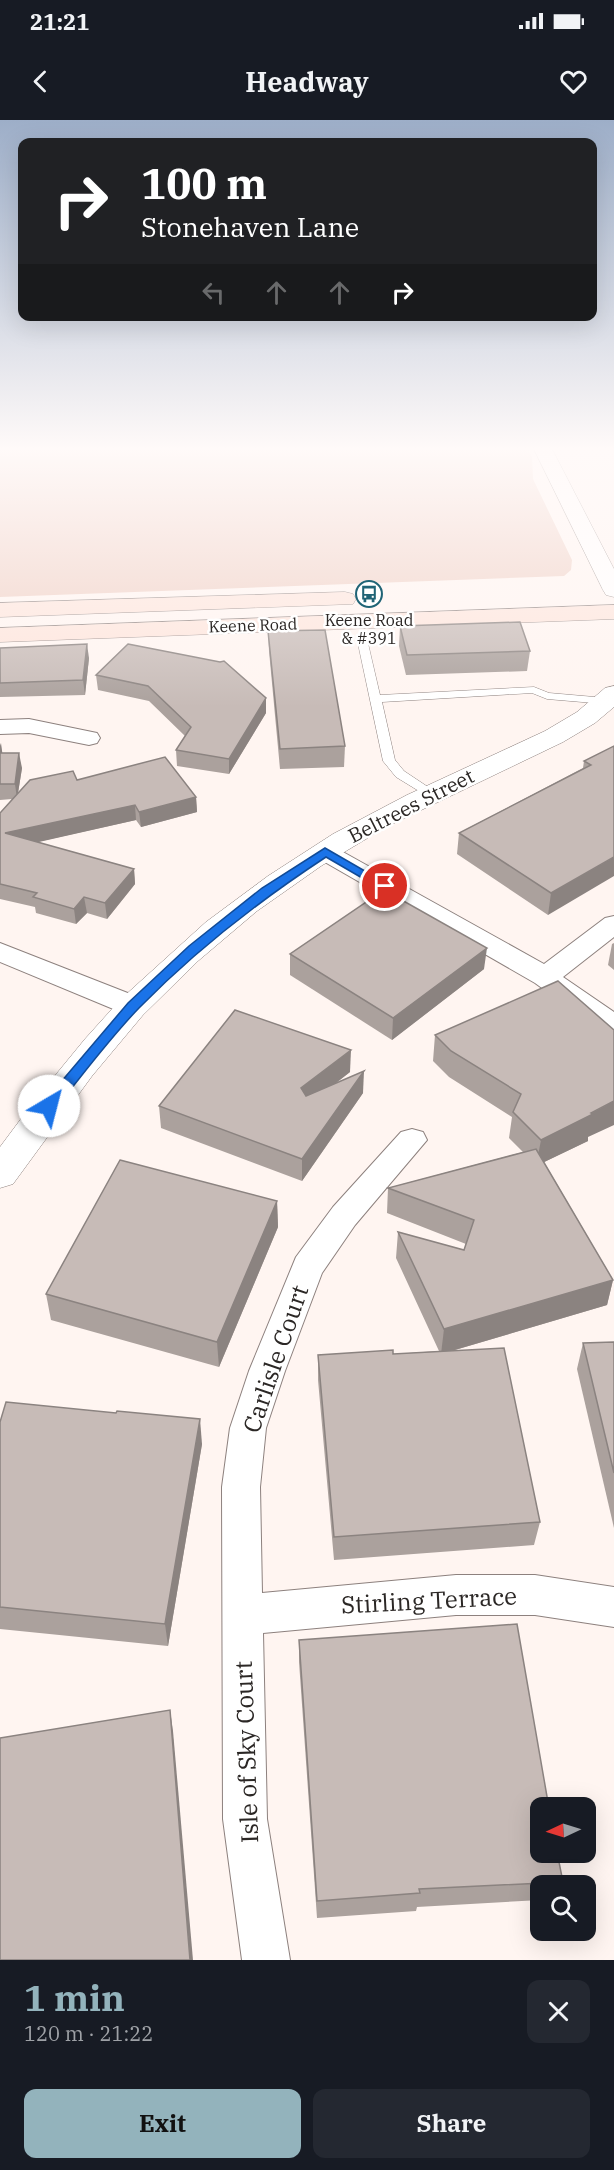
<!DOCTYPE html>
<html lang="en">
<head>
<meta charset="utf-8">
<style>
  body { margin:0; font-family:"IBM Plex Serif",serif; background:#242831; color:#f1f3f6; height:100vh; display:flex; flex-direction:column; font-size:22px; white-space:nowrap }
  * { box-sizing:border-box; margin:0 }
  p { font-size:20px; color:#9ea1a6 }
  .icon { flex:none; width:33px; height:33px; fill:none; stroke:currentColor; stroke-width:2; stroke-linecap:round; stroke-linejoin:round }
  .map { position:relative; height:1840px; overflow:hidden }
  .side { display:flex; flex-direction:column; background:#171b24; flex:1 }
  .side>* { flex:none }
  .guide { position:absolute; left:18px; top:18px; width:579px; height:183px; border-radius:12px; box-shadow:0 6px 24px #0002; background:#202124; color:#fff; overflow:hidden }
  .needle { width:39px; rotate:266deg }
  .buttons { position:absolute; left:530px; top:1677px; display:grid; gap:12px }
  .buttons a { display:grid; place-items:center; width:66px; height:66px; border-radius:12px; background:#171b24; box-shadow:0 6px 24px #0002; font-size:30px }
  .pin { position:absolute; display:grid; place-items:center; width:51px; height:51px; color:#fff; margin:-26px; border:3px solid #fff; border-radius:50%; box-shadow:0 2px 6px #0007 }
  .me { position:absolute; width:66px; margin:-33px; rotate:37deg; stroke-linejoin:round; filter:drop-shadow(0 0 4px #0008) }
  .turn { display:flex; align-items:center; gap:21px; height:126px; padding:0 24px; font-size:27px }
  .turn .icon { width:78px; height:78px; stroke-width:2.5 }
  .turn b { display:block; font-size:42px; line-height:51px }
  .lanes { display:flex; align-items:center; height:57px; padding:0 24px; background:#0003; justify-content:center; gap:30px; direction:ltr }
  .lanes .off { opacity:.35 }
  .round { display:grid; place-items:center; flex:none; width:63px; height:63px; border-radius:12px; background:#242831 }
  .head { display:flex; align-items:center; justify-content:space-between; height:102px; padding:0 24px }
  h1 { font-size:36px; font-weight:700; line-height:45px; color:#93b3bc }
  .primary-button { display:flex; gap:12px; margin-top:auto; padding:12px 24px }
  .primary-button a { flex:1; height:69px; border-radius:12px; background:#93b3bc; color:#111; font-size:24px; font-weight:700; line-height:69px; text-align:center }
  .primary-button a+a { background:#242831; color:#f1f3f6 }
  .status { display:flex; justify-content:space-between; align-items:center; height:42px; padding:0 30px; background:#171b24; direction:ltr }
  .status svg { height:16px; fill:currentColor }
  header { display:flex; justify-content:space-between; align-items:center; height:78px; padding:0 24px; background:#171b24; font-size:27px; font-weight:700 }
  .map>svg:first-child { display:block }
  .green { fill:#efcfc4 }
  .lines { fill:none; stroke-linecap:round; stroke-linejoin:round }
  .service-casing { stroke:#8d817e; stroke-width:1 }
  .minor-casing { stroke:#8d817e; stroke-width:2 }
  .tertiary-casing { stroke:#8d817e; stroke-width:1 }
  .secondary-casing { stroke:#8d817e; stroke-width:1 }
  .service { fill:#fff; fill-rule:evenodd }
  .minor { fill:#fff; fill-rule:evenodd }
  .tertiary { fill:#fff; fill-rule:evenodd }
  .secondary { fill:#fee5dc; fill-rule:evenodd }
  .wall { fill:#aba19d }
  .shaded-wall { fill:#8b8380 }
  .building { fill:#c7bbb7; stroke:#8b8380; stroke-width:1.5 }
  .route { fill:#1a73e8; stroke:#114b97; stroke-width:1.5 }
  .labels { text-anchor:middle; stroke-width:5; stroke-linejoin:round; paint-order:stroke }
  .far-poi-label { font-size:16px; fill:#2b2725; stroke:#fff }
  .far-street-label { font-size:16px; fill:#2b2725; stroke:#fff }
  .street-label { font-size:20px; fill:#2b2725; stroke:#fff }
  .near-street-label { font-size:24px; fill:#2b2725; stroke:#fff }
</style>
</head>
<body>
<div class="status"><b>21:21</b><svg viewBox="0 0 49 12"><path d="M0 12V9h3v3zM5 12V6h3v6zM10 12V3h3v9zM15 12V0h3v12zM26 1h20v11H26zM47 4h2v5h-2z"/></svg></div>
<header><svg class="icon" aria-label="back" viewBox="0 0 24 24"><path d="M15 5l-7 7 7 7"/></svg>Headway<svg class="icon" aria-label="heart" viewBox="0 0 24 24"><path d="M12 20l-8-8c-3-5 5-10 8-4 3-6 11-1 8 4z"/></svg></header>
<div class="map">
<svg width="614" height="1840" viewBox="0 0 614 1840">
  <rect width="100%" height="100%" fill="#fff5f1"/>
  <path class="green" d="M0,329h528l4,8 1,22 39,81 -1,10 -7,6 -564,21z"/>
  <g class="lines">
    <defs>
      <path id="service" d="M362,516l5,3 13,56 154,-8 15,6 57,5 6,3 -6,3 -59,-5 -15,-6 -150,9 13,58 9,11 33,22 -6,4 -4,-1 -31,-19 -13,-16 -26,-122z"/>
      <g id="minor">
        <path d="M29,599l68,14 3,5 -3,5 -8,2 -60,-12 -29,1v-14z"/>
        <path d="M325,725l9,2 210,117 61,-46 9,-2v21l-51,40 51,35v24l-10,-3 -69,-50 -219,-126 -3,-5 3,-5z"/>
        <path d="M0,823l143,56 4,7 -4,7 -10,2 -10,-2 -123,-51z"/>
        <path d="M412,1009l11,3 4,8 -72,85 -33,48 -37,98 -19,57 -6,59 2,106 194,-18h79l79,12v40l-79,-12h-79l-193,18 4,186 23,141h-48l-19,-141 -1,-332 8,-59 19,-57 47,-114 37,-50 68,-75z"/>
      </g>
      <g id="tertiary">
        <path d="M534,329h18l62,120v28l-8,-2 -3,-5z"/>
        <path d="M614,566v21l-19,16 -32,19 -177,85 -65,39 -64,45 -59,50 -55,54 -51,61 -79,108 -13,4v-41l35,-47 50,-61 36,-40 85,-77 62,-46 65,-42 74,-39 138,-64 32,-19 28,-24z"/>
      </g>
      <g id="secondary">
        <path d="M345,472l8,2 3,5 -3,5 -353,13v-14z"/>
        <path d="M614,485v14l-614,23v-14z"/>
      </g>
    </defs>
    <use href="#service" class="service-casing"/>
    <use href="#minor" class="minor-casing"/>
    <use href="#tertiary" class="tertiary-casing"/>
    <use href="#secondary" class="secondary-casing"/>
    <use href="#service" class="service"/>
    <use href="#minor" class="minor"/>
    <use href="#tertiary" class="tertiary"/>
    <use href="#secondary" class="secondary"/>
  </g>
  <g class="wall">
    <path d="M400,506l130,25 -3,20 -121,4 -7,-29z"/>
    <path d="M268,511l77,115 -1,21 -64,2 -11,-118z"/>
    <path d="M0,528l89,10 -4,37 -85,2z"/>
    <path d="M96,555l170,23v15l-37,61 -52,-8 -1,-16 9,-14 -36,-35 -51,-11z"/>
    <path d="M0,623l2,10 20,15 -4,25 59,-13 119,17 1,15 -56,15 -5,-7 -99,22 97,27 1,15 -28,35 -20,-6 -11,11 -40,-11 -1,-6 -35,-8v-86l12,-14 -12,1z"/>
    <path d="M614,626l-66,169 -91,-61 2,-21 124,-65 1,-7z"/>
    <path d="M614,823v27l-6,-5 4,-21z"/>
    <path d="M290,834l194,15 -92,71 -102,-65z"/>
    <path d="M435,915l153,102v4l-44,21 69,118 -6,25 -152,45 85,172 -6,23 -200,15 -16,-180v-25l75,-1 46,-3 -43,-93 2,-26 66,18 2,-6 -79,-31 1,-25 135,-36 -14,-14 3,-21 -63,-40 -16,-16z"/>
    <path d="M350,952l-14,11 27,10 -61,88 -141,-53 -2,-22z"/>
    <path d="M277,1081l1,26 -59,140 -168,-47 -5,-26z"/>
    <path d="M614,1222v186l-37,-159 6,-26z"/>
    <path d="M116,1293l86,31 -34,202 -168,-17v-207z"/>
    <path d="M299,1520l264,242 -2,4h-21v14l-123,7 -1,4 -99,7 -18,-256z"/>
  </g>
  <g class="shaded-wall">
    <path d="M87,524l2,14 -4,37 -2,-15z"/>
    <path d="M266,578v15l-37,61v-15z"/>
    <path d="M1,623l2,15 -3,4v-16z"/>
    <path d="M19,633l3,15 -5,31 -2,-15z"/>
    <path d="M196,677l1,15 -56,15 -2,-15z"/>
    <path d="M135,685l1,15 -128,29 -3,-16z"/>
    <path d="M614,737v19l-66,39 3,-22z"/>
    <path d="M134,749l1,15 -28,35 -2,-16z"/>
    <path d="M84,777l3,16 -11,11 -2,-15z"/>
    <path d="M487,828l-3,21 -92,71 1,-22z"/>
    <path d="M351,930l-1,22 -49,38v-22z"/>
    <path d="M364,951l-1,22 -61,88v-22z"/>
    <path d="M614,981v24l-26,12v4l-52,25 5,-26z"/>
    <path d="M277,1081l1,26 -59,140 -2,-25z"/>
    <path d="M613,1160l-6,25 -166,49 3,-25z"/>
    <path d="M200,1299l2,25 -34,202 -3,-22z"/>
    <path d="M170,1590l3,21 20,229h-3z"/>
  </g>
  <g class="building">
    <path d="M520,502l10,29 -123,4 -7,-29z"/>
    <path d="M325,510l20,116 -65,3 -12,-118z"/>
    <path d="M87,524l-4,36 -83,3v-35z"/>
    <path d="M128,524l92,18 4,-1 42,37 -37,61 -53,-9 15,-23 -43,-41 -52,-11z"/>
    <path d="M614,626v111l-63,36 -92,-60 132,-68 -7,-4z"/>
    <path d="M0,633h19l-4,31h-15z"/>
    <path d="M165,637l31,40 -57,15 -4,-7 -130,28 129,36 -29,34 -21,-6 -10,12 -41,-12 4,-4 -37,-9v-71l30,-33 43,-9 4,9z"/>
    <path d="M384,770l103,58 -94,70 -103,-64z"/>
    <path d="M558,861l56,49v71l-23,12 2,1 -52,26 -28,-28 8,-18 -70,-43 -16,-16z"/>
    <path d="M235,890l116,40 -50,38 5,8 58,-25 -62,88 -143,-53z"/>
    <path d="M536,1029l77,131 -169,49 -46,-97 66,18 10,-30 -86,-32z"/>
    <path d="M120,1040l157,41 -60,141 -171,-48z"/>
    <path d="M614,1222v131l-31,-130z"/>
    <path d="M504,1228l36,174 -206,15 -16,-182 75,-5v4z"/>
    <path d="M6,1282l110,11 1,-2 83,8 -35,205 -165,-17v-185z"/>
    <path d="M517,1504l32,184h-9v44h17l6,30 -144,7 1,4 -103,8 -18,-261z"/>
    <path d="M170,1590l20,250h-190v-222z"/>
  </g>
  <linearGradient id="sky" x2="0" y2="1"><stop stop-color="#9daec8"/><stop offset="0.56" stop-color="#fffaf9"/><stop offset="1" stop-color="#fffaf9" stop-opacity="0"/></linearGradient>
  <rect width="614" height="587" fill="url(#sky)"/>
  <path class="route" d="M325,728l66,38 -6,4 -4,-1 -55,-32c-67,44 -131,94 -187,151 -31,32 -57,68 -85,102h-10l-2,-4 2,-4 84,-99 61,-57 73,-58z"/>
  <defs>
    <symbol id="bus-ring" viewBox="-11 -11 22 22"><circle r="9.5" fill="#fff" stroke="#206476" stroke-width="1.5"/><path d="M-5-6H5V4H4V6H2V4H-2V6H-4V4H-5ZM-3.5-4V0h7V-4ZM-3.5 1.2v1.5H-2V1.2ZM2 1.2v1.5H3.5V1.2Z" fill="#206476"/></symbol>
  </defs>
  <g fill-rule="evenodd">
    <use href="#bus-ring" x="354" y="459" width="30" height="30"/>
  </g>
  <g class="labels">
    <g class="far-poi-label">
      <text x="369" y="506">Keene Road<tspan x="369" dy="18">&amp; #391</tspan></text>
    </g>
    <g class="far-street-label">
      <text transform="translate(253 505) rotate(-2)" y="6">Keene Road</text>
    </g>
    <g class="street-label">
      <text transform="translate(411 686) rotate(-27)" y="7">Beltrees Street</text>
    </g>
    <g class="near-street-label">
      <text transform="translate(276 1239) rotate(-71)" y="8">Carlisle Court</text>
      <text transform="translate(429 1481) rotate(-3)" y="8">Stirling Terrace</text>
      <text transform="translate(247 1632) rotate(-92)" y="8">Isle of Sky Court</text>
    </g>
  </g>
</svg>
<div class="buttons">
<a><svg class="needle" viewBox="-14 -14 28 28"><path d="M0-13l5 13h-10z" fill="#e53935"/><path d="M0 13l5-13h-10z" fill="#9ea1a6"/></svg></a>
<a><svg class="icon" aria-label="search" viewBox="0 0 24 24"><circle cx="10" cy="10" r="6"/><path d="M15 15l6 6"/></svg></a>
</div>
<div class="pin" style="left:385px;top:766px;background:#d93025"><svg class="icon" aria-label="arrive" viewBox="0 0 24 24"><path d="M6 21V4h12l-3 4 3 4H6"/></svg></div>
<svg class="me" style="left:49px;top:986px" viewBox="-20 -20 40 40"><circle r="19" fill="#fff"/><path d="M0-13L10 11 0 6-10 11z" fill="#1a73e8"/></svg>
<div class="guide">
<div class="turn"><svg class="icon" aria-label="right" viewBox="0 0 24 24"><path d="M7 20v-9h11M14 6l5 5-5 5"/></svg><div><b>100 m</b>Stonehaven Lane</div></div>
<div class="lanes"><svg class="icon off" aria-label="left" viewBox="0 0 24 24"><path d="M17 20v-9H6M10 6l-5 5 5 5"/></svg><svg class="icon off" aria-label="ahead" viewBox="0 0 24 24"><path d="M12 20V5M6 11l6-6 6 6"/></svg><svg class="icon off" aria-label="ahead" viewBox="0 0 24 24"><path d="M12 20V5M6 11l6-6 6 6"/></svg><svg class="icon" aria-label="right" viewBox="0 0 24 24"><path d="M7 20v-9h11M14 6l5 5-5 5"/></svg></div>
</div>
</div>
<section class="side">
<div class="head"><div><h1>1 min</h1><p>120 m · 21:22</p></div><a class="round"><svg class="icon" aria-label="close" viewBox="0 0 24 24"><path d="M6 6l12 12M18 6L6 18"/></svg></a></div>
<div class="primary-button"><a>Exit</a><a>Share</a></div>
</section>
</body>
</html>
